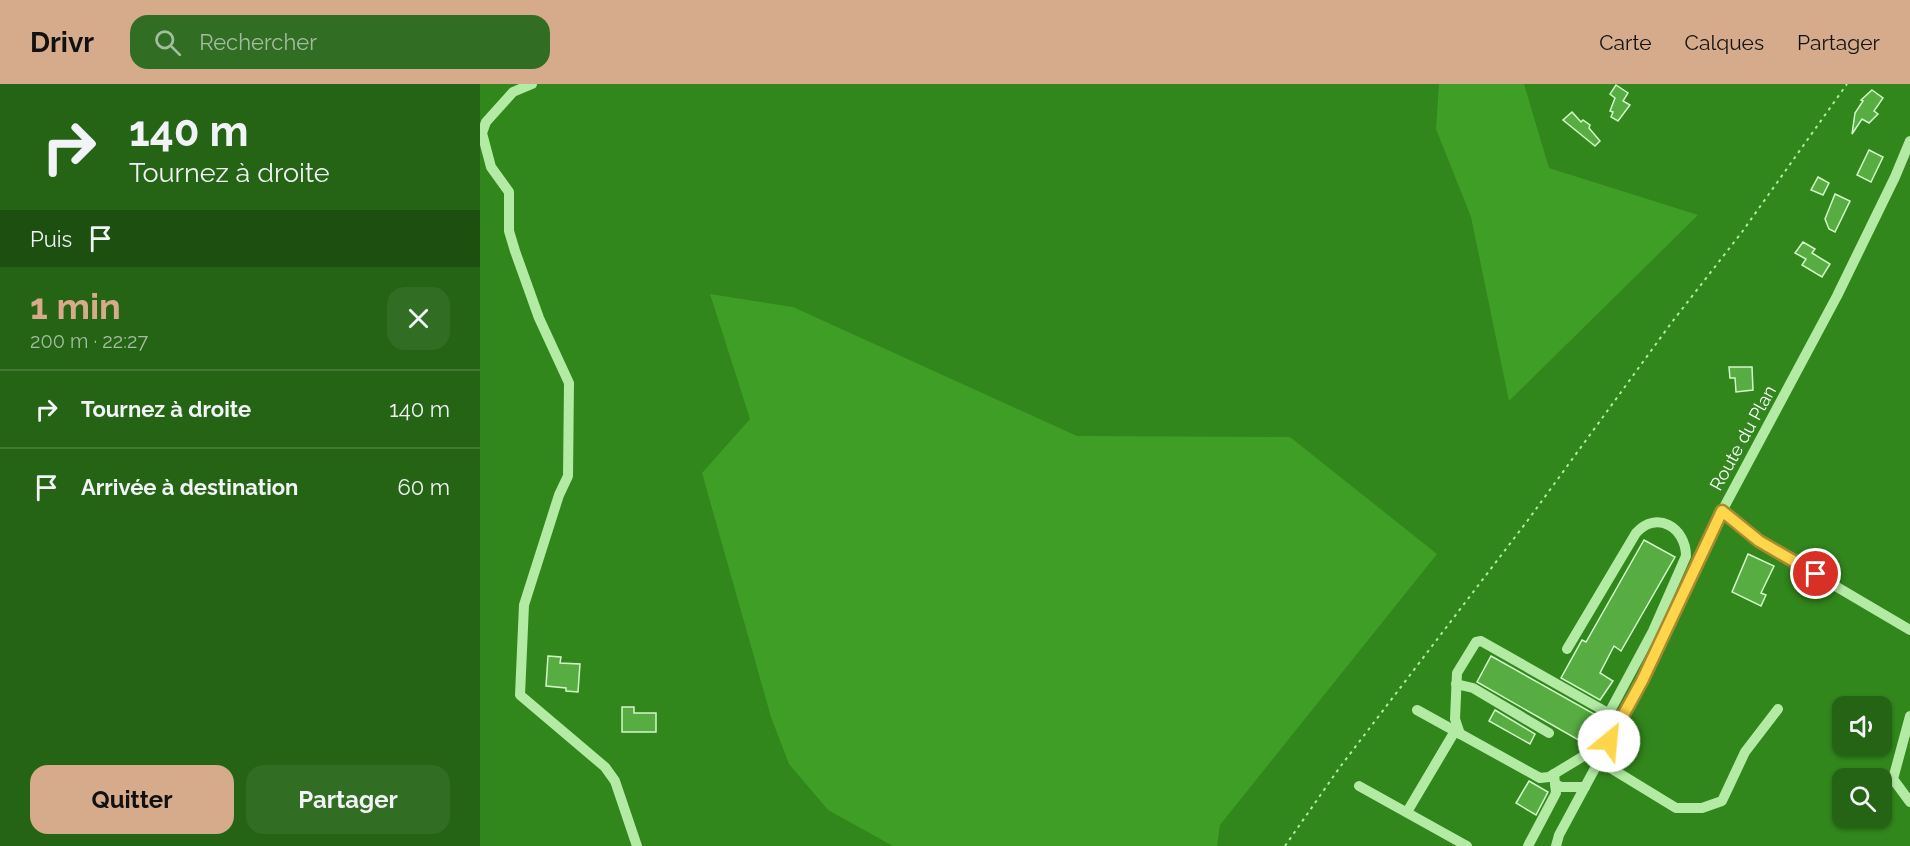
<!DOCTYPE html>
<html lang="fr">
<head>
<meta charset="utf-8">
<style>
  body { margin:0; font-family:Raleway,sans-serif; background:#316d22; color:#f1f3f6; height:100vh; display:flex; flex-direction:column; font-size:22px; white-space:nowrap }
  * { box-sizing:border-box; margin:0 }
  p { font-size:20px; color:#a3bda0 }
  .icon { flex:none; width:33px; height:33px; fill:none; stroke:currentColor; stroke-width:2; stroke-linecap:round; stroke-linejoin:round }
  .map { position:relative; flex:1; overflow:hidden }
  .side { display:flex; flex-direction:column; background:#256415; width:480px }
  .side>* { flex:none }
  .guide { background:#256415; color:#f1f3f6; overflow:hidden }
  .fabs { position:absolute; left:1352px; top:612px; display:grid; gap:12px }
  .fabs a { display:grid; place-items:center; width:60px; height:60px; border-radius:12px; background:#256415; box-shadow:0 2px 4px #0004; font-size:30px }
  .pin { position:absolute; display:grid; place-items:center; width:51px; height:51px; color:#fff; margin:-26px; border:3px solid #fff; border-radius:50%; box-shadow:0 2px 6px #0007 }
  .me { position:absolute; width:66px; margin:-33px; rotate:28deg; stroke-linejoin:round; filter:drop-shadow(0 0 4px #0008) }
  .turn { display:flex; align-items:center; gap:21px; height:126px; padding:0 30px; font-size:27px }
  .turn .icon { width:78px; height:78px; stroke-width:2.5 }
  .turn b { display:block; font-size:42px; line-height:51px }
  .then { display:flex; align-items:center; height:57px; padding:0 30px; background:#0003; gap:12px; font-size:22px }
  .round { display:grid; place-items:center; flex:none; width:63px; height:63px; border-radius:18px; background:#316d22 }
  .overview { display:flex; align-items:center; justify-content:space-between; height:102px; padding:0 30px }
  h1 { font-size:36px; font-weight:700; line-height:45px; color:#d6ab8b }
  .button { display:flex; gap:12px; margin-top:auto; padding:12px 30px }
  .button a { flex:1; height:69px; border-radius:18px; background:#d6ab8b; color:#111; font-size:24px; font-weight:700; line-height:69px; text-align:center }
  .button a+a { background:#316d22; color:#f1f3f6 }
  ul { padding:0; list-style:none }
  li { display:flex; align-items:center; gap:18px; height:78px; padding:0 30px; border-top:2px solid #427834 }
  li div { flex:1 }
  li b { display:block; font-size:22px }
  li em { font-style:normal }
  header { display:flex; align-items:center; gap:36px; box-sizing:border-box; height:84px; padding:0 30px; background:#d6ab8b; color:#111 }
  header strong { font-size:28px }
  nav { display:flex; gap:33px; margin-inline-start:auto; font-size:21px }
  .search { width:420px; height:54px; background:#316d22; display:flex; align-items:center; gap:15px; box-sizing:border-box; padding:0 21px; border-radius:18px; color:#a3bda0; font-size:22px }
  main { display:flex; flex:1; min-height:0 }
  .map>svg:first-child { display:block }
  .green { fill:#3f9e26 }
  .building { fill:#57ad41; stroke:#d3f8c9; stroke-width:1.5 }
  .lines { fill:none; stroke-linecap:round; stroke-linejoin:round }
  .path { stroke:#b3eba4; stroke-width:2; stroke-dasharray:3 4.5; stroke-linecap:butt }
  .minor { stroke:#b3eba4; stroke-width:10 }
  .route-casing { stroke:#a68a30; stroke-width:15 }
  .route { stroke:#ffd54a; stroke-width:10 }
  .labels { text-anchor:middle; stroke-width:6; stroke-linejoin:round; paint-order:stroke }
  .street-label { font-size:18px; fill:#fff; stroke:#31861c }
</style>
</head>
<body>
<header>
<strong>Drivr</strong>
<div class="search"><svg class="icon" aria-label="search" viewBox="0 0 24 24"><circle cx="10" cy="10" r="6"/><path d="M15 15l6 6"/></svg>Rechercher</div>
<nav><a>Carte</a><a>Calques</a><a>Partager</a></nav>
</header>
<main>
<section class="side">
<div class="guide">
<div class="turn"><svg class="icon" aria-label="right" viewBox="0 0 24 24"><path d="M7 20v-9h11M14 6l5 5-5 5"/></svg><div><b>140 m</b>Tournez à droite</div></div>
<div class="then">Puis<svg class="icon" aria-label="arrive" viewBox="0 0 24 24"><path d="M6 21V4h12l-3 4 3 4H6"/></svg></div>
</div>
<div class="overview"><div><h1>1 min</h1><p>200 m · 22:27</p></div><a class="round"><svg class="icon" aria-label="close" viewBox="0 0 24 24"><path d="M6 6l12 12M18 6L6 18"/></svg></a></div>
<ul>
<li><svg class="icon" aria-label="right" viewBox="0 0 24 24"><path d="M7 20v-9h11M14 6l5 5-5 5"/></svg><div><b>Tournez à droite</b></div><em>140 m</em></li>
<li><svg class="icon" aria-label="arrive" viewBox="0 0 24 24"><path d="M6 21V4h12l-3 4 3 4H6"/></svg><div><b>Arrivée à destination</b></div><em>60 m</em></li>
</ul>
<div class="button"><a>Quitter</a><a>Partager</a></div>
</section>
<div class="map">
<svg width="1430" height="762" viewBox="0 0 1430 762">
  <rect width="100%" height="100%" fill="#31861c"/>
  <g class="green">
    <path d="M959,0h85l25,84 149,47 -189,186 -38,-184 -35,-88z"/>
    <path d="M230,210l83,13 284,129 213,1 147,117 -217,271 -3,21h-324l-65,-36 -39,-46 -18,-47 -69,-244 48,-54z"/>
  </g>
  <g class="building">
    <path d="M1136,1l12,8 -5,8 7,4 -12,16 -7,-4 2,-5 -3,-1 5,-13 -5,-4z"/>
    <path d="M1392,6l11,8 -9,13 4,3 -9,9 -7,-4 -10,15 3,-21 8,-12 -2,-1z"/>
    <path d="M1092,28l9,10 2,-2 7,5 -1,3 11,13 -5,5 -32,-26z"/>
    <path d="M1389,66l14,7 -12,25 -14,-7z"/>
    <path d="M1338,93l11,6 -6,12 -12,-5z"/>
    <path d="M1355,110l15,7 -15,31 -6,-3 -4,-10z"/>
    <path d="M1323,158l12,7 -3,4 18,11 -8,13 -20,-12 4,-6 -11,-6z"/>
    <path d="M1249,283h23l1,23 -17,2 -1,-14h-5z"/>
    <path d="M1164,456l31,17 -54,94 -7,-5 -14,27 13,8 -13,19 -39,-22 21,-38 4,2z"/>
    <path d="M1268,470l26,12 -13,27 5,2 -5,11 -29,-14z"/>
    <path d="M68,572l13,1 -1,6 20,1 -2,28 -12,-1v-3l-20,-2z"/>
    <path d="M1011,572l105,59 -14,27 -105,-60z"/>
    <path d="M142,623h12v6h22v19h-34z"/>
    <path d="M1015,626l40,24 -5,10 -41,-23z"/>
    <path d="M1049,697l19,11 -12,23 -20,-12z"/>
  </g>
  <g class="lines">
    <path class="path" d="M805,762l55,-79 188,-247 144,-198 70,-90 105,-148"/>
    <g class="minor">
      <path d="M52,0l-19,8 -27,30 -4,11 9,34 18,25v39l6,20 24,67 30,65 -1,93 -9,19 -35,110 -4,90 85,72 10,14 22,65"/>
      <path d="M1242,427l37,30 151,89"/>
      <path d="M976,600l17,4 76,45"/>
      <path d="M937,626l123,68 9,-1 38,-23 66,-123 33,-75c0,-29 -30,-46 -50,-23l-69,116"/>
      <path d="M1430,632l-17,63 17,23"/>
      <path d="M980,650l-5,-15 2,-46 19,-31 5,-1 127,72"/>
      <path d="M1119,677l77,47h26l20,-7 23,-49 33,-43"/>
      <path d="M1075,700l6,3h24"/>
      <path d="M879,702l108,60"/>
      <path d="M927,728l48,-81"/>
      <path d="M1048,762l28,-53 -2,-19"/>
      <path d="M1076,762l3,-11 83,-154 80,-170 115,-215 58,-119 15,-36"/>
    </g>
  </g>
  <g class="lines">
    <defs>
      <path id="route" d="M1129,657l33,-60 80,-170 37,30 57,33"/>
    </defs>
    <use href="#route" class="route-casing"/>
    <use href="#route" class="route"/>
  </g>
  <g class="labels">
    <g class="street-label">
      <text transform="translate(1263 354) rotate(-61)" y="6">Route du Plan</text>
    </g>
  </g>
</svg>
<div class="fabs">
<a><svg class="icon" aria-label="sound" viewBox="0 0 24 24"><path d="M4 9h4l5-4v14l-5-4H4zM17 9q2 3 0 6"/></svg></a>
<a><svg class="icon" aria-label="search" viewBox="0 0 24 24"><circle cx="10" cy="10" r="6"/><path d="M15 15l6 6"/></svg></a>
</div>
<div class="pin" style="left:1336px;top:490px;background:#d93025"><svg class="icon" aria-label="arrive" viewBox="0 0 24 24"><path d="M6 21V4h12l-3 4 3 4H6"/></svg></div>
<svg class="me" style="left:1129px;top:657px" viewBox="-20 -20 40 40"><circle r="19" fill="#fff"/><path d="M0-13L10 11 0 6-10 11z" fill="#ffd54a"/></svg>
</div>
</main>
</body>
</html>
